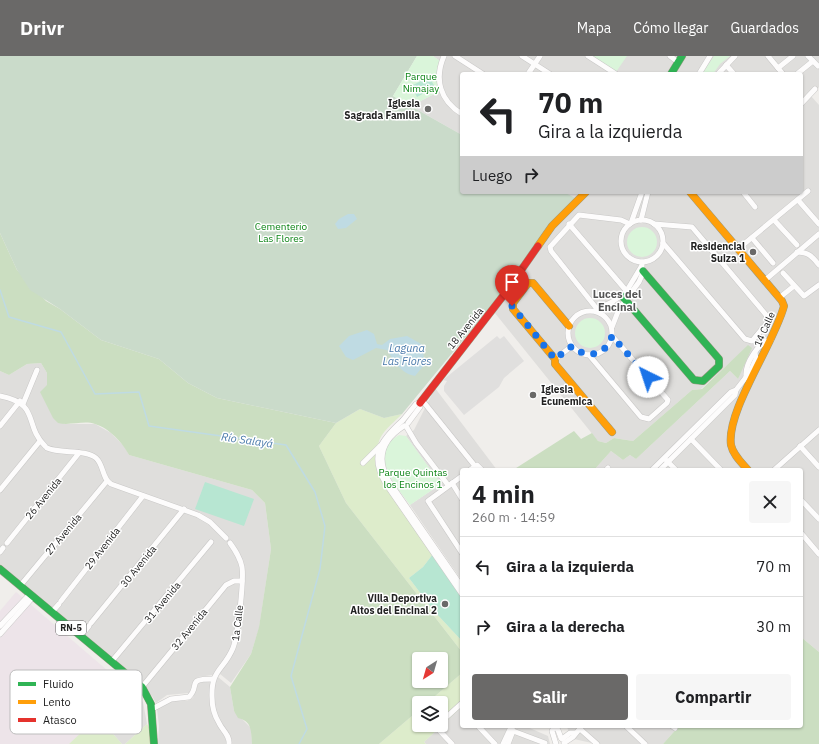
<!DOCTYPE html>
<html lang="es">
<head>
<meta charset="utf-8">
<style>
  body { margin:0; font-family:"IBM Plex Sans",sans-serif; background:#f6f6f6; color:#202124; height:100vh; display:flex; flex-direction:column; font-size:15px; white-space:nowrap }
  * { box-sizing:border-box; margin:0 }
  p { font-size:13px; color:#757577 }
  .icon { flex:none; width:22px; height:22px; fill:none; stroke:currentColor; stroke-width:2; stroke-linecap:round; stroke-linejoin:round }
  .map { position:relative; flex:1; overflow:hidden }
  .drawer { position:absolute; left:460px; top:412px; width:343px; height:260px; display:flex; flex-direction:column; background:#fff; border-radius:4px; box-shadow:0 1px 3px #0004 }
  .drawer>* { flex:none }
  .hud { position:absolute; left:460px; top:16px; width:343px; height:122px; border-radius:4px; box-shadow:0 1px 3px #0004; background:#fff; color:#202124; overflow:hidden }
  .needle { width:26px; rotate:217deg }
  .fabs { position:absolute; left:412px; top:596px; display:grid; gap:8px }
  .fabs a { display:grid; place-items:center; width:36px; height:36px; border-radius:4px; background:#fff; box-shadow:0 1px 3px #0004; font-size:20px }
  .pin { position:absolute; display:grid; place-items:center; width:34px; height:34px; color:#fff; margin:-41px -17px; border-radius:50% 50% 50% 0; rotate:-45deg; box-shadow:0 0 4px #0007 }
  .pin .icon { rotate:45deg }
  .me { position:absolute; width:44px; margin:-22px; rotate:319deg; stroke-linejoin:round; filter:drop-shadow(0 0 3px #0008) }
  .turn { display:flex; align-items:center; gap:14px; height:84px; padding:0 12px; font-size:18px }
  .turn .icon { width:52px; height:52px; stroke-width:2.5 }
  .turn b { display:block; font-size:28px; line-height:34px }
  .then { display:flex; align-items:center; height:38px; padding:0 12px; background:#0003; gap:8px; font-size:15px }
  .round { display:grid; place-items:center; flex:none; width:42px; height:42px; border-radius:4px; background:#f6f6f6 }
  .overview { display:flex; align-items:center; justify-content:space-between; height:68px; padding:0 12px }
  h1 { font-size:24px; font-weight:700; line-height:30px }
  .cta { display:flex; gap:8px; margin-top:auto; padding:8px 12px }
  .cta a { flex:1; height:46px; border-radius:4px; background:#6a6968; color:#fff; font-size:16px; font-weight:700; line-height:46px; text-align:center }
  .cta a+a { background:#f6f6f6; color:#202124 }
  ul { padding:0; list-style:none }
  li { display:flex; align-items:center; gap:12px; height:60px; padding:0 12px; border-top:1px solid #e0e0e0 }
  li div { flex:1 }
  li b { display:block; font-size:15px }
  li em { font-style:normal }
  header { display:flex; align-items:center; gap:24px; box-sizing:border-box; height:56px; padding:0 20px; background:#6a6968; color:#fff }
  header strong { font-size:19px }
  nav { display:flex; gap:22px; margin-inline-start:auto; font-size:14px }
  .map>svg:first-child { display:block }
  .residential { fill:#dfdedc }
  .industrial { fill:#ede4e9 }
  .grass { fill:#ddeccb }
  .forest { fill:#cbdec1; fill-rule:evenodd }
  .cemetery { fill:#cadbca }
  .park { fill:#daf5da }
  .pitch { fill:#b7e6d2 }
  .parking { fill:#e0dfde }
  .water { fill:#bfdbe3 }
  .lines { fill:none; stroke-linecap:round; stroke-linejoin:round }
  .stream { stroke:#bfdbe3; stroke-width:1.5 }
  .street-casing { stroke:#c9c8c7; stroke-width:6 }
  .fast-casing { stroke:#999a82; stroke-width:8 }
  .slow-casing { stroke:#999a82; stroke-width:8 }
  .jam-casing { stroke:#999a82; stroke-width:8 }
  .street { stroke:#fdfcfc; stroke-width:5 }
  .fast { stroke:#30b455; stroke-width:7 }
  .slow { stroke:#ff9f0a; stroke-width:7 }
  .jam { stroke:#e5322d; stroke-width:7 }
  .route { stroke:#1a73e8; stroke-width:7; stroke-dasharray:0 12.6 }
  .poi-dot { fill:#6a6968; stroke:#fff; stroke-width:1.5 }
  .labels { text-anchor:middle; stroke-width:3; stroke-linejoin:round; paint-order:stroke }
  .shield { fill:#fff; stroke:#646464; stroke-width:1 }
  .shield-label { font-size:9px; font-weight:bold; fill:#222 }
  .park-label { font-size:10px; fill:#0c8416; stroke:#fff }
  .poi-label { font-size:10px; font-weight:bold; fill:#222; stroke:#fff; text-anchor:end }
  .street-label { font-size:10px; fill:#222; stroke:#fff }
  .neighbourhood-label { font-size:11px; font-weight:bold; fill:#555; stroke:#fff }
  .water-label { font-size:11px; font-style:italic; fill:#4a7aab; stroke:#fff }
  .key { fill:#fff; stroke:#bdbdbd; stroke-width:1 }
  .key-label { font-size:11px; fill:#222 }
</style>
</head>
<body>
<header>
<strong>Drivr</strong>
<nav><a>Mapa</a><a>Cómo llegar</a><a>Guardados</a></nav>
</header>
<div class="map">
<svg width="819" height="688" viewBox="0 0 819 688">
  <rect width="100%" height="100%" fill="#f0eeeb"/>
  <g class="residential">
    <path d="M433,0h386v31l-8,9 8,9v547l-18,-15v-167h-207l17,-19 12,9 7,-5 6,4 94,-88 8,8 10,-33 -47,43 -9,1 -59,51 -19,-3 -8,5 -8,-2 -108,-134 60,-83 25,-25 -11,-7h237v-118h-339v61l-51,-29 29,-15 -3,-15 3,-15z"/>
    <path d="M41,307l6,10v12l17,39h31l16,9 14,14 4,8 123,35 13,13 6,46 -12,79 -8,26 -20,29 -11,-9 -22,3 -4,3 -5,13 -22,2 -11,8 -4,-7 -152,-128v-197l9,4 18,-11z"/>
    <path d="M435,332l62,82h-35v111l-52,-76 31,-21 -35,-48 8,-6z"/>
    <path d="M218,621l12,10 4,24 17,17 1,16h-94l1,-18 -2,-17 15,-9 15,1 6,-3 6,-17h12z"/>
    <path d="M129,633l14,13 4,22 -22,20h-3l-24,-27z"/>
    <path d="M462,651v19h63l23,10 2,8h-124l-2,-2z"/>
    <path d="M566,670h113l-16,18h-67l-22,-5z"/>
  </g>
  <path class="industrial" d="M16,536l113,97 -60,55h-69v-133z"/>
  <g class="grass">
    <path d="M360,353l24,9 18,-4c-21,21 -27,22 -24,54l55,86 -10,13 -14,11 25,33 28,30v11l-116,-149 -27,-57 17,-23z"/>
    <path d="M462,617v34l-38,35 2,2h-47l40,-34v15h22v-22h-14z"/>
    <path d="M98,661l24,27h-53z"/>
    <path d="M147,668l3,5v15h-25z"/>
  </g>
  <g class="forest">
    <path d="M0,177l17,37 29,31 14,8 41,31 58,19 29,24 29,15 119,25 -17,23 27,57 116,149v21l-35,30h-8v7l-40,34h-127c-1,-13 0,-23 -14,-26l-4,-7 -4,-24 21,-33 8,-27 12,-78 -6,-46 -13,-13 -123,-35c-6,-12 -20,-27 -34,-31 -11,-4 -25,2 -37,-1l-5,-5 -13,-26 7,-7v-12l-6,-10 -14,1 -18,11 -9,-4zM419,603h22v22h-22z"/>
    <path d="M748,289l4,3 -14,31 -8,-8 -94,88 -6,-4 -7,5 -12,-9 -17,19h-81l61,-39 7,8 11,-6 6,8 8,2 8,-5 19,3 59,-51 10,-1z"/>
    <path d="M801,581l18,15v92h-156l16,-18h122z"/>
  </g>
  <path class="cemetery" d="M0,0h417l-24,40 69,39v57h102l11,6 -25,26 -50,71 -98,119 -18,4 -24,-9 -24,14 -119,-25 -29,-15 -29,-24 -58,-19 -41,-31 -30,-19 -13,-20 -17,-37z"/>
  <g class="park">
    <path d="M417,0h16l7,5 -3,15 3,15 -29,15 -18,-10z"/>
    <path d="M592,0h35l-11,16z"/>
    <path d="M714,0h16l-10,8 -7,10h-11z"/>
    <circle cx="642" cy="186" r="15"/>
    <circle cx="590" cy="277" r="15"/>
    <path d="M399,379l7,1 35,48 -31,21c-10,-14 -37,-44 -21,-62 2,-3 7,-6 10,-8z"/>
  </g>
  <g class="pitch">
    <path d="M429,21l6,10 -18,10 -6,-11z"/>
    <path d="M205,426l49,17 -10,27 -49,-17z"/>
    <path d="M433,498l29,43v44l-28,-30 -25,-33 14,-11z"/>
  </g>
  <path class="parking" d="M497,280l3,3 4,-3 20,25 -20,17 -5,9 -35,28 -20,-24v-5l3,-5 -4,-1z"/>
  <g class="water">
    <path d="M348,158h6l3,5 -11,9 -8,1 -3,-5 4,-5z"/>
    <path d="M367,274l7,4 3,10 5,1 8,-6 17,-3 16,9 1,20 -9,11c-15,-3 -20,-14 -28,-26l-11,-2 -23,12 -7,-3 -7,-11 10,-10z"/>
  </g>
  <g class="lines">
    <path class="stream" d="M0,234l9,27 52,15 34,62 44,-2 10,34 137,19 29,47 10,34 -5,43 -29,107 16,53 -8,15"/>
    <defs>
      <g id="street">
        <path d="M444,0c-10,23 -4,45 18,58"/>
        <path d="M455,0l28,18"/>
        <path d="M522,0l28,18"/>
        <path d="M588,0l28,18"/>
        <path d="M670,0l8,6"/>
        <path d="M768,0l15,18"/>
        <path d="M808,0l10,10"/>
        <path d="M726,9l8,9"/>
        <path d="M778,12l15,-12"/>
        <path d="M528,18l12,-18"/>
        <path d="M699,18l11,-18"/>
        <path d="M718,18l17,-18"/>
        <path d="M797,18l16,-13"/>
        <path d="M801,48l14,-15"/>
        <path d="M743,136l12,15"/>
        <path d="M798,144l21,24"/>
        <path d="M641,164l7,-28"/>
        <path d="M774,164l23,25"/>
        <circle cx="642" cy="185" r="21"/>
        <path d="M631,167l11,-31"/>
        <path d="M569,168l61,71"/>
        <path d="M654,168l38,3 75,89 1,6 -16,19 -7,-2 -82,-96"/>
        <path d="M752,182l21,25"/>
        <path d="M738,193l70,-58"/>
        <path d="M797,196c11,0 15,4 22,13"/>
        <path d="M783,217l21,23 15,-11"/>
        <path d="M764,225l55,-47"/>
        <path d="M779,242l15,-12"/>
        <path d="M597,253l-46,-58 -1,-4 29,-32 42,5 9,4"/>
        <path d="M596,254l16,-8 14,-10 15,-25"/>
        <circle cx="590" cy="277" r="22"/>
        <path d="M612,271l7,-18 20,-27 3,-7v-13"/>
        <path d="M589,299l52,62 8,2 18,-16 1,-3 -56,-64"/>
        <path d="M555,303l17,-13"/>
        <path d="M746,320c-1,-12 12,-34 25,-36"/>
        <path d="M0,340c41,8 23,28 45,50"/>
        <path d="M422,344l53,66"/>
        <path d="M23,348l14,-34"/>
        <path d="M403,364l13,-16 4,-1"/>
        <path d="M402,365c-22,20 -33,35 -16,63l76,110"/>
        <path d="M408,367l12,-16v-4"/>
        <path d="M0,370l20,-25"/>
        <path d="M404,370c-22,14 -29,33 -14,57l72,104"/>
        <path d="M406,370l10,17 32,42"/>
        <path d="M691,383l30,31"/>
        <path d="M800,390l19,21"/>
        <path d="M47,392c13,6 39,1 49,10 8,7 6,21 15,26l87,31 12,7 16,16"/>
        <path d="M666,404l10,10"/>
        <path d="M363,407l17,-17"/>
        <path d="M470,414l7,-5 5,5"/>
        <path d="M606,414l2,-2"/>
        <path d="M652,414l79,-78 5,-2"/>
        <path d="M660,414l75,-75 1,-5 14,-18 6,-13 -1,-6"/>
        <path d="M774,414l45,-40"/>
        <path d="M462,420l-34,25 34,52"/>
        <path d="M452,427l10,16"/>
        <path d="M0,434l40,-49"/>
        <path d="M801,444l18,19"/>
        <path d="M801,477l18,21"/>
        <path d="M7,487l72,-90"/>
        <path d="M0,496l3,-4"/>
        <path d="M20,530l87,-105"/>
        <path d="M61,545l82,-105"/>
        <path d="M52,556l7,-8"/>
        <path d="M91,567l93,-114"/>
        <path d="M0,570l30,-32"/>
        <path d="M0,578l33,-37"/>
        <path d="M81,580l8,-10"/>
        <path d="M112,605l99,-119"/>
        <path d="M142,631l84,-102 8,-4h8"/>
        <path d="M152,653l19,-10 18,-2c12,-12 -4,-18 24,-18"/>
        <path d="M441,666l21,-19"/>
        <path d="M438,669v4l14,15"/>
        <path d="M478,670l17,18"/>
        <path d="M554,670l4,4 3,8"/>
        <path d="M626,670l19,18"/>
        <path d="M672,670l3,2"/>
        <path d="M554,671l-2,4 4,13"/>
        <path d="M580,673l17,15"/>
        <path d="M513,675l32,12"/>
        <path d="M562,683l8,-6h5"/>
        <path d="M564,687l9,-6 9,-11"/>
        <path d="M229,688c1,-9 -7,-14 -10,-21 -5,-8 -7,-17 -7,-26 -1,-28 12,-27 21,-49 5,-13 11,-67 9,-81 -2,-10 -7,-17 -12,-24"/>
        <path d="M503,688l8,-17"/>
        <path d="M508,688l5,-13 -2,-5"/>
      </g>
      <g id="fast">
        <path d="M671,18l11,-18"/>
        <path d="M622,240l72,84 9,1 16,-15v-7l-76,-88"/>
        <path d="M0,513l142,118 9,17 3,40"/>
      </g>
      <g id="slow">
        <path d="M690,136l92,109 2,5c-10,38 -58,105 -53,139 2,10 11,18 17,25"/>
        <path d="M538,190l14,-20 34,-34"/>
        <path d="M569,270l-36,-43h-5l-15,20v6l42,50v5l57,68"/>
      </g>
      <path id="jam" d="M420,347l83,-107 35,-50"/>
    </defs>
    <use href="#street" class="street-casing"/>
    <use href="#fast" class="fast-casing"/>
    <use href="#slow" class="slow-casing"/>
    <use href="#jam" class="jam-casing"/>
    <use href="#street" class="street"/>
    <use href="#fast" class="fast"/>
    <use href="#slow" class="slow"/>
    <use href="#jam" class="jam"/>
  </g>
  <g class="lines">
    <path class="route" d="M512,250l43,53 17,-13c15,14 34,9 40,-10l36,41"/>
  </g>
  <g class="poi-dot">
    <circle cx="428" cy="53" r="4"/>
    <circle cx="753" cy="196" r="4"/>
    <circle cx="533" cy="339" r="4"/>
    <circle cx="445" cy="548" r="4"/>
  </g>
  <g class="labels">
    <rect class="shield" x="56" y="565" width="30" height="14" rx="3"/>
    <g class="shield-label">
      <text x="71" y="575">RN-5</text>
    </g>
    <g class="park-label">
      <text x="421" y="24">Parque<tspan x="421" dy="12">Nimajay</tspan></text>
      <text x="281" y="174">Cementerio<tspan x="281" dy="12">Las Flores</tspan></text>
      <text x="413" y="420">Parque Quintas<tspan x="413" dy="12">los Encinos 1</tspan></text>
    </g>
    <g class="poi-label">
      <text x="420" y="51">Iglesia<tspan x="420" dy="12">Sagrada Familia</tspan></text>
      <text x="745" y="194">Residencial<tspan x="745" dy="12">Suiza 1</tspan></text>
      <text x="541" y="337" text-anchor="start">Iglesia<tspan x="541" dy="12">Ecunemica</tspan></text>
      <text x="437" y="546">Villa Deportiva<tspan x="437" dy="12">Altos del Encinal 2</tspan></text>
    </g>
    <g class="street-label">
      <text transform="translate(465 272) rotate(-51)" y="4">18 Avenida</text>
      <text transform="translate(764 273) rotate(-66)" y="4">14 Calle</text>
      <text transform="translate(43 442) rotate(-51)" y="4">26 Avenida</text>
      <text transform="translate(63 478) rotate(-50)" y="4">27 Avenida</text>
      <text transform="translate(102 492) rotate(-52)" y="4">29 Avenida</text>
      <text transform="translate(138 510) rotate(-51)" y="4">30 Avenida</text>
      <text transform="translate(162 546) rotate(-50)" y="4">31 Avenida</text>
      <text transform="translate(237 567) rotate(-83)" y="4">1a Calle</text>
      <text transform="translate(189 573) rotate(-51)" y="4">32 Avenida</text>
    </g>
    <g class="neighbourhood-label">
      <text x="617" y="242">Luces del<tspan x="617" dy="13">Encinal</tspan></text>
    </g>
    <g class="water-label">
      <text x="407" y="296">Laguna<tspan x="407" dy="13">Las Flores</tspan></text>
      <text transform="translate(247 384) rotate(8)" y="4">Río Salayá</text>
    </g>
  </g>
  <rect x="10" y="614" width="132" height="64" rx="6" class="key"/>
  <rect x="18" y="626" width="18" height="4" fill="#30b455"/>
  <rect x="18" y="644" width="18" height="4" fill="#ff9f0a"/>
  <rect x="18" y="662" width="18" height="4" fill="#e5322d"/>
  <g class="key-label">
    <text x="43" y="632">Fluido</text>
    <text x="43" y="650">Lento</text>
    <text x="43" y="668">Atasco</text>
  </g>
</svg>
<div class="fabs">
<a><svg class="needle" viewBox="-14 -14 28 28"><path d="M0-13l5 13h-10z" fill="#e53935"/><path d="M0 13l5-13h-10z" fill="#757577"/></svg></a>
<a><svg class="icon" aria-label="layers" viewBox="0 0 24 24"><path d="M12 4l9 5-9 5-9-5zM3 14l9 5 9-5"/></svg></a>
</div>
<div class="pin" style="left:512px;top:250px;background:#d93025"><svg class="icon" aria-label="arrive" viewBox="0 0 24 24"><path d="M6 21V4h12l-3 4 3 4H6"/></svg></div>
<svg class="me" style="left:648px;top:321px" viewBox="-20 -20 40 40"><circle r="19" fill="#fff"/><path d="M0-13L10 11 0 6-10 11z" fill="#1a73e8"/></svg>
<div class="hud">
<div class="turn"><svg class="icon" aria-label="left" viewBox="0 0 24 24"><path d="M17 20v-9H6M10 6l-5 5 5 5"/></svg><div><b>70 m</b>Gira a la izquierda</div></div>
<div class="then">Luego<svg class="icon" aria-label="right" viewBox="0 0 24 24"><path d="M7 20v-9h11M14 6l5 5-5 5"/></svg></div>
</div>
<section class="drawer">
<div class="overview"><div><h1>4 min</h1><p>260 m · 14:59</p></div><a class="round"><svg class="icon" aria-label="close" viewBox="0 0 24 24"><path d="M6 6l12 12M18 6L6 18"/></svg></a></div>
<ul>
<li><svg class="icon" aria-label="left" viewBox="0 0 24 24"><path d="M17 20v-9H6M10 6l-5 5 5 5"/></svg><div><b>Gira a la izquierda</b></div><em>70 m</em></li>
<li><svg class="icon" aria-label="right" viewBox="0 0 24 24"><path d="M7 20v-9h11M14 6l5 5-5 5"/></svg><div><b>Gira a la derecha</b></div><em>30 m</em></li>
</ul>
<div class="cta"><a>Salir</a><a>Compartir</a></div>
</section>
</div>
</body>
</html>
